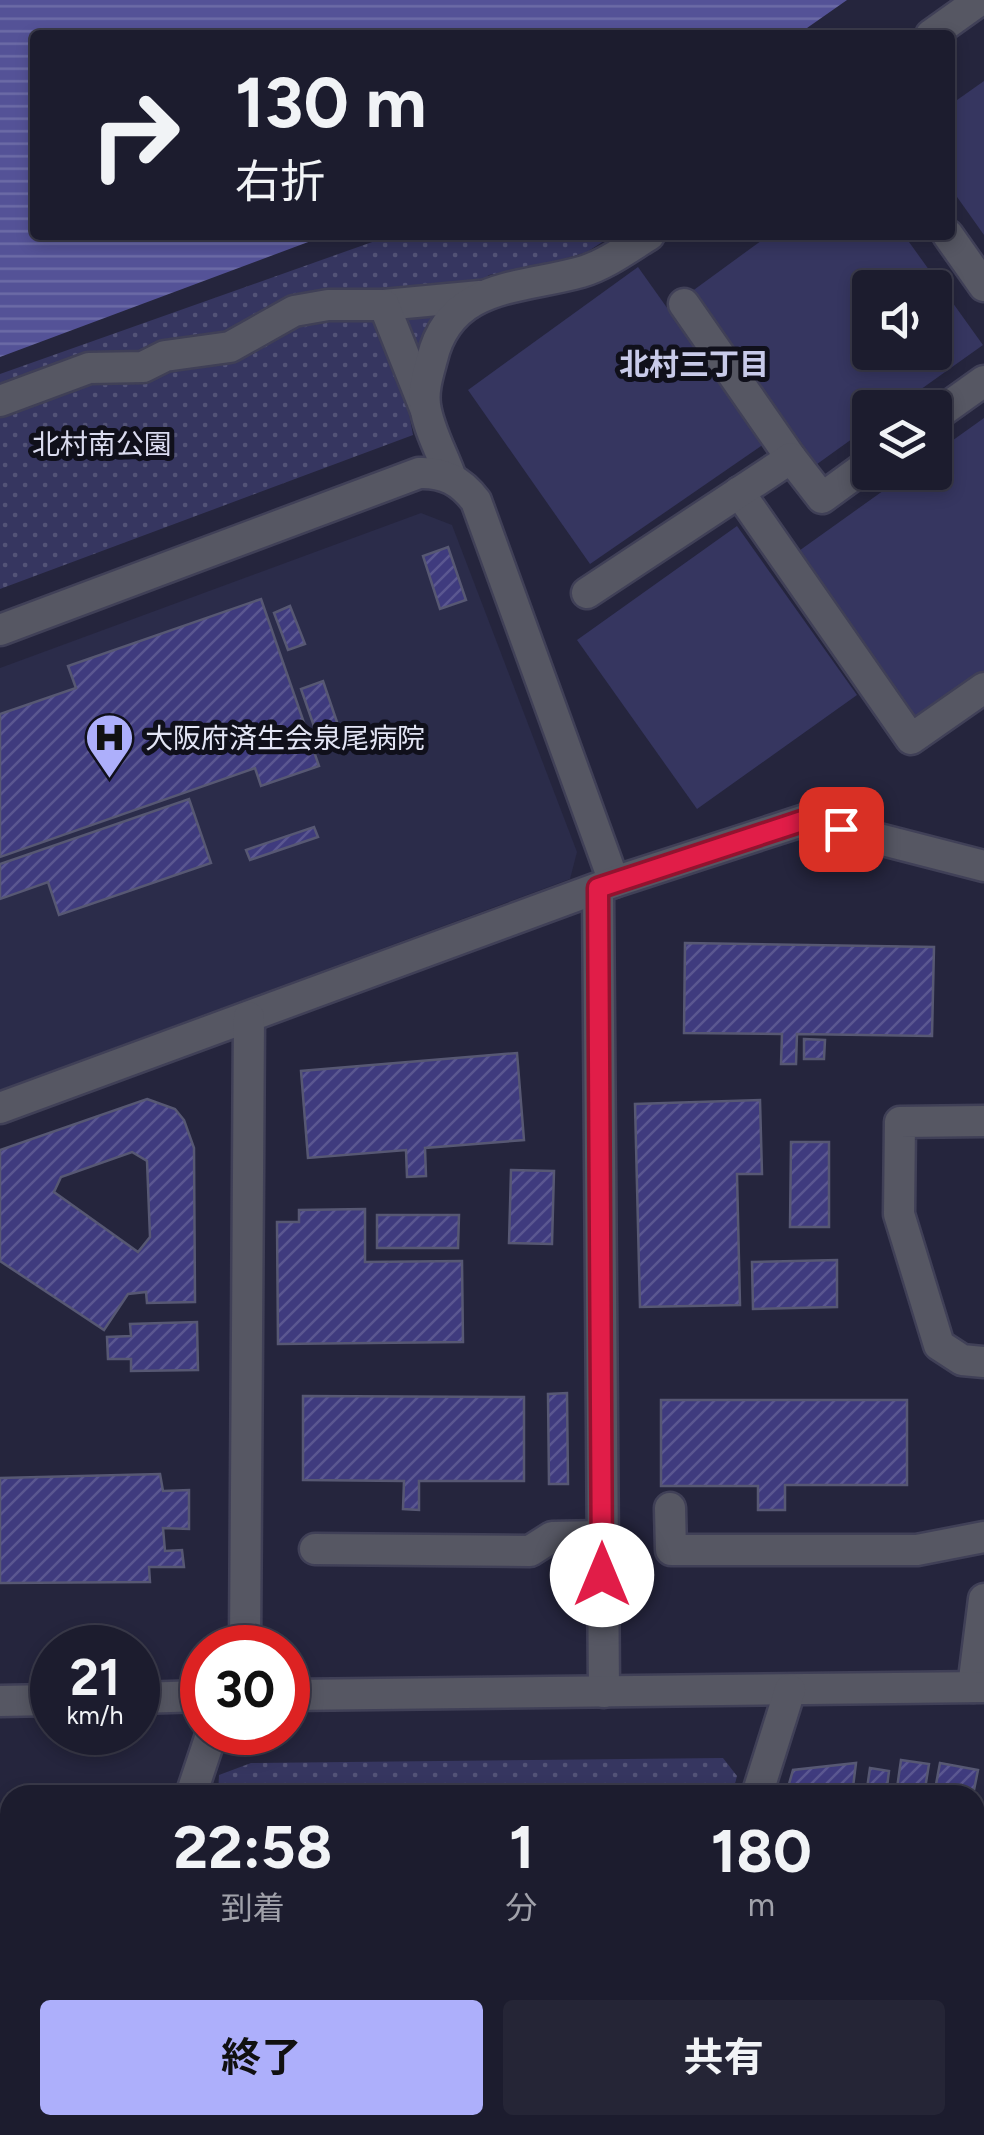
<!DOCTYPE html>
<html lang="ja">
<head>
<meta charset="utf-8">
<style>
  body { margin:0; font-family:Figtree,"Noto Sans JP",sans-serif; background:#252536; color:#f1f3f6; height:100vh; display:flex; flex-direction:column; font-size:38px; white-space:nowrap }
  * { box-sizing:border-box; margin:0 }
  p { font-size:32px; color:#a0a1aa }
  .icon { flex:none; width:55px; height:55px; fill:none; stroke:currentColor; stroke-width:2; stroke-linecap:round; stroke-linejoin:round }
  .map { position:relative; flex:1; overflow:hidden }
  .details { position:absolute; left:0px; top:1785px; width:985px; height:350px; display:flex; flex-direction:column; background:#1c1c2e; border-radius:30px 30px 0 0; box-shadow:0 5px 15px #0003,0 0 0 2px #3a3a4a }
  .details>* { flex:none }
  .guide { position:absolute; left:30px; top:30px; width:925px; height:210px; border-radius:10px; box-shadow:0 5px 15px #0003,0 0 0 2px #3a3a4a; background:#1c1c2e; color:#f1f3f6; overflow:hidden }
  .buttons { position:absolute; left:852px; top:270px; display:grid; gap:20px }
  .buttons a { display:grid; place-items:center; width:100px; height:100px; border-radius:10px; background:#1c1c2e; box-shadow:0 5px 15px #0003,0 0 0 2px #3a3a4a; font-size:50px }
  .speed { position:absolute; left:30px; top:1625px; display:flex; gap:20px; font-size:50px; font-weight:700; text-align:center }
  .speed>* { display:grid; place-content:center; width:130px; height:130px; border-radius:50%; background:#1c1c2e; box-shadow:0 5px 15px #0003,0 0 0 2px #3a3a4a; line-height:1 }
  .speed small { font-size:25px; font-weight:400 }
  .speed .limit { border:15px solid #d22; background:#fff; color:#111 }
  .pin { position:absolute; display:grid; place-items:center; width:85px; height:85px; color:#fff; margin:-42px; border-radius:20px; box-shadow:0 5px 15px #0006 }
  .me { position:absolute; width:110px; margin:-55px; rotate:0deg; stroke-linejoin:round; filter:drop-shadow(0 0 8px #0008) }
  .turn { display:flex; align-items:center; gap:35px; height:210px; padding:0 40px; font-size:45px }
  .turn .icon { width:130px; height:130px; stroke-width:2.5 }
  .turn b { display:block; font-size:70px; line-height:85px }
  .eta { display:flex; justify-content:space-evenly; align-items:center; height:170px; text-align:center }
  .eta b { font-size:60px; font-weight:700; line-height:70px }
  .cta { display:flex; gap:20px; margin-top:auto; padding:20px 40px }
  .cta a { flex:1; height:115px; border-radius:10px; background:#adaffb; color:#111; font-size:40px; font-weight:700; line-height:115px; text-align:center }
  .cta a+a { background:#252536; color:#f1f3f6 }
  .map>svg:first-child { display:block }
  .built { fill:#2b2c4a }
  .green { fill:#363660; fill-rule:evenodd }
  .park { fill:url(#park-dots) }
  .water { fill:url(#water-rules) }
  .building { fill:url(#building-hatch); stroke:#575873; stroke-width:2.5; fill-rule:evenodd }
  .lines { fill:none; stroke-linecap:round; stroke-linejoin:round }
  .minor-casing { stroke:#404057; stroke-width:35 }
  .minor { stroke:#565763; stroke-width:30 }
  .route-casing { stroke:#92132f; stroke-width:25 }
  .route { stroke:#e11d48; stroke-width:18 }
  .labels { text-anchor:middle; stroke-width:10; stroke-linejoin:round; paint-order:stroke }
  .park-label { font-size:28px; fill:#dadbef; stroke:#10101b }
  .poi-label { font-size:28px; fill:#e3e5f5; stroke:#10101b; text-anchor:start }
  .neighbourhood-label { font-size:30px; font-weight:bold; fill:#c8cae9; stroke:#10101b }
</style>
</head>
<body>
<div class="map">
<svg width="984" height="2135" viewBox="0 0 984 2135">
  <defs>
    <pattern id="park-dots" width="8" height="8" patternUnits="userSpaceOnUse" patternTransform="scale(2.5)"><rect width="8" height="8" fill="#363660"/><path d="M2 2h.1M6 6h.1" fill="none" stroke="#535377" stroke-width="1.8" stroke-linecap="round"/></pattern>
    <pattern id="water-rules" width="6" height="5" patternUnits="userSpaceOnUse" patternTransform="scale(2.5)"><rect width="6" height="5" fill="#545297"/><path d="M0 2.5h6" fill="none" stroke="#6c6ba6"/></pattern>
    <pattern id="building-hatch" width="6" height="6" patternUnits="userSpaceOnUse" patternTransform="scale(2.5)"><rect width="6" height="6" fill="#3f3b7e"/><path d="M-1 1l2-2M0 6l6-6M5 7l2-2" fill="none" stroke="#5b5791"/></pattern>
  </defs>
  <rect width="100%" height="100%" fill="#25253d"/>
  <path class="built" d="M421,513l31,12 125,327 -7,27 -570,211v-422z"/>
  <g class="green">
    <path d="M984,81v154l-34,-48v-82z"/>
    <path d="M769,235h135l79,110 -87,62 -26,1v18l-57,41 -122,-175zM870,288h65v64h-65z"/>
    <path d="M638,267l126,177 -174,120 -122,-174z"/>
    <path d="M984,418v255l-70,49 -118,-169 112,-80 27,-1v-19z"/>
    <path d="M737,526l120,169 -160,114 -120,-169z"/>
  </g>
  <g class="park">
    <path d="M392,235h221l-26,17 -36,11 -62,12 -50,38 -21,38 -10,57 5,27 -413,154v-215z"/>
    <path d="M723,1758l14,18 -5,19h-514l1,-20 32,-12z"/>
  </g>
  <path class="water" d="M0,0h847l-50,35h-762v200h292l-327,122z"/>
  <g class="building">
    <path d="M448,547l18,53 -26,9 -17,-53z"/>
    <path d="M261,599l58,167 -58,20 -6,-18 -255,89v-143l76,-26 -8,-22z"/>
    <path d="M290,606l15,38 -17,6 -14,-37z"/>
    <path d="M323,681l15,44 -22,7 -15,-43z"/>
    <path d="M189,799l22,64 -152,52 -11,-33 -48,17v-35z"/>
    <path d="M314,827l4,10 -68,23 -4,-10z"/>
    <path d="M685,943l249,4 -2,89 -135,-2 -1,30h-15l1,-30 -98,-1z"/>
    <path d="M804,1039l21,1 -1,19h-20z"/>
    <path d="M517,1053l7,87 -99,8 1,28 -19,1 -1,-27 -98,8 -7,-87z"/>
    <path d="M147,1099l28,10 9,11 10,28 1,154 -48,1 -1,-11 -18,2 -24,36 -104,-69v-111zM132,1152l15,9 3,76 -12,15 -84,-60 7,-15z"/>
    <path d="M760,1100l2,74h-25l3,131 -100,2 -5,-203z"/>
    <path d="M791,1142h38v85h-39z"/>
    <path d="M511,1170l43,1 -2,73 -43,-1z"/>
    <path d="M365,1209v53l97,-1 1,81 -185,2 -1,-122h22v-12z"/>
    <path d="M377,1215h82l-1,33h-81z"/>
    <path d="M837,1260v47l-84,2 -1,-47z"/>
    <path d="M197,1322l1,48 -67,1v-12h-23l-1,-22 24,-1 -1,-12z"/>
    <path d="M567,1393l1,91h-19l-1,-90z"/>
    <path d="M303,1396l221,1v84h-105v29l-16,-1 1,-28 -101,-1z"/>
    <path d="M661,1400h246v85h-122v25h-27v-24h-97z"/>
    <path d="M160,1474l3,17 26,-1v39l-26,-1 2,23 17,-1 2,17h-35l1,15 -150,1v-105z"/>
    <path d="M901,1760l28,4 -5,31h-28z"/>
    <path d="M856,1763l-4,32 -63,-11 4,-14z"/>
    <path d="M940,1763l38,7 -5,25h-39z"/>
    <path d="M870,1768l19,3 -3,24h-20z"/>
    <path d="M0,2036h4l1,58h-5z"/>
    <path d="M128,2125h45l-2,10h-46z"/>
    <path d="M180,2125h50l-3,10h-50z"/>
    <path d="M312,2125h40l-3,10h-40z"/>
    <path d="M429,2125h51l-3,10h-50z"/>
    <path d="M522,2125l16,6 2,-6 20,3 -2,7h-40z"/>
    <path d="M570,2125h56l-2,10h-57z"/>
    <path d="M686,2125h30l1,10h-30z"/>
    <path d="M869,2125h50l-5,10h-53z"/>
  </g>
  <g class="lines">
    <defs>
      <g id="minor">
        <path d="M931,35l49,-35"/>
        <path d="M948,235l36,51"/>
        <path d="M684,304l107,154"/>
        <path d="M384,305l96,-9"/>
        <path d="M0,401l89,-33 54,-1 22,-11 65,-9 64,-36 34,-6h56l41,103"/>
        <path d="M935,416l49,-35"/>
        <path d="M451,478c-8,-23 -23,-49 -26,-73 -2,-16 3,-31 7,-46 18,-76 89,-70 149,-87 24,-7 47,-24 68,-37"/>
        <path d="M739,492l172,247 73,-51"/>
        <path d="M587,593l204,-135 31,40 48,-35"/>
        <path d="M0,630l419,-157c25,-1 42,8 57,28l138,381"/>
        <path d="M598,889l6,803"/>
        <path d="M0,1108l614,-226 191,-62 179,46"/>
        <path d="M984,1121l-84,1 -1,92 40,131 23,15 22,2"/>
        <path d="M670,1508l1,42h246l67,-13"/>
        <path d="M315,1549l215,2 22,-14 50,-1"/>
        <path d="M245,1648l4,-631"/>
        <path d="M973,1687l11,-88"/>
        <path d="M288,1695l696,-8"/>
        <path d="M138,1698l64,-2"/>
        <path d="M0,1701l52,-1"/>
        <path d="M191,1795l21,-63"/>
        <path d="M757,1795l33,-105"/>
        <path d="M975,1877l9,1"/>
        <path d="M0,1936h10"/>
        <path d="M975,2037l9,-32"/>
        <path d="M0,2108h10"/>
        <path d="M802,2125l15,10"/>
        <path d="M98,2135l3,-10"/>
        <path d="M237,2135l3,-10"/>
        <path d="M365,2135l3,-10"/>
        <path d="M492,2135l3,-10"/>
        <path d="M652,2135l3,-10"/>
        <path d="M947,2135l3,-10"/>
      </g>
    </defs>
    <use href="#minor" class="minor-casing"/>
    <use href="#minor" class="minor"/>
  </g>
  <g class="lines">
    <defs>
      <path id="route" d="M602,1575l-4,-687 207,-68 36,9"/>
    </defs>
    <use href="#route" class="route-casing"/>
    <use href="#route" class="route"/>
  </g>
  <defs>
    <symbol id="hospital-pin" viewBox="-11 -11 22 30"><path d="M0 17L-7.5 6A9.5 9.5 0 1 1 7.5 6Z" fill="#adaffb" stroke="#10101b"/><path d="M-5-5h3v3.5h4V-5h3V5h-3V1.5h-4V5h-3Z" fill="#111"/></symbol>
  </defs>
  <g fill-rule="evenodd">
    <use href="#hospital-pin" x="82" y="710" width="55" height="75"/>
  </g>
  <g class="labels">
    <g class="park-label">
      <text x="102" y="454">北村南公園</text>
    </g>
    <g class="poi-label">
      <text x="145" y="748">大阪府済生会泉尾病院</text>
    </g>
    <g class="neighbourhood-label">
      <text x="694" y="375">北村三丁目</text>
    </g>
  </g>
</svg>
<div class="buttons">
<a><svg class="icon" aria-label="sound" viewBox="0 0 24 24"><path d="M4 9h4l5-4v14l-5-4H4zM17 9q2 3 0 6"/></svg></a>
<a><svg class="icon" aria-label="layers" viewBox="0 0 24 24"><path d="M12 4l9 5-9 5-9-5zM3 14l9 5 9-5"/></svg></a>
</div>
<div class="speed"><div>21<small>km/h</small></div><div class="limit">30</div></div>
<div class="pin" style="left:841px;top:829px;background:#d93025"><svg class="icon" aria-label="arrive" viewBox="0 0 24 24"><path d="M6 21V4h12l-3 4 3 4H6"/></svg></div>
<svg class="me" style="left:602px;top:1575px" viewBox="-20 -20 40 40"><circle r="19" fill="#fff"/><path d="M0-13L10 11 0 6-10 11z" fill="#e11d48"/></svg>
<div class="guide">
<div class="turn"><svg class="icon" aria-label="right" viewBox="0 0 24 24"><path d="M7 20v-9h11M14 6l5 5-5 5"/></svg><div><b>130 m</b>右折</div></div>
</div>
<section class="details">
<div class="eta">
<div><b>22:58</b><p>到着</p></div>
<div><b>1</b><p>分</p></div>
<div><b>180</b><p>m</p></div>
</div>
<div class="cta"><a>終了</a><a>共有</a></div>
</section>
</div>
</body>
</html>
